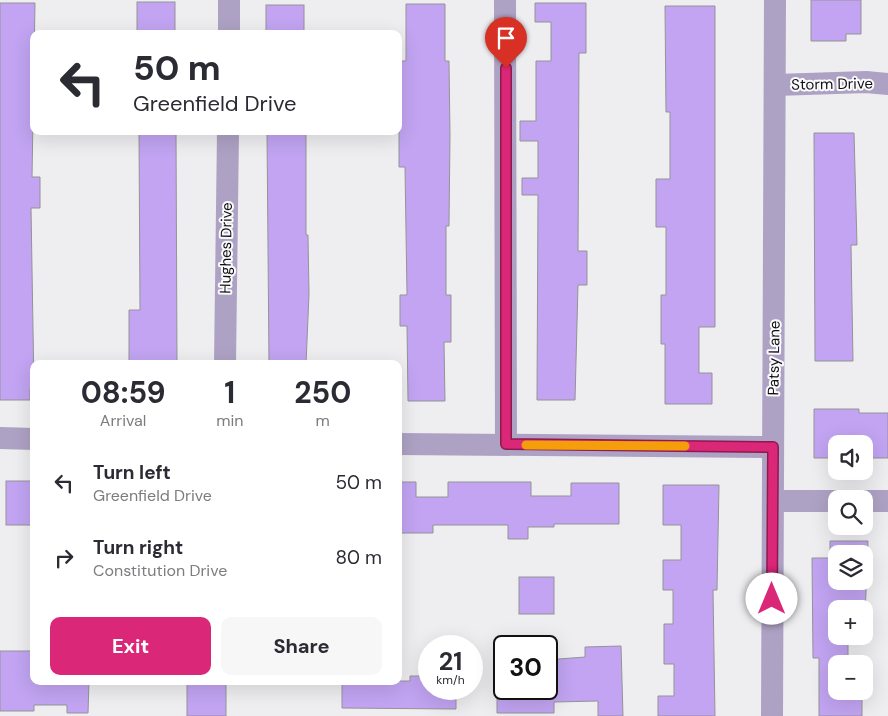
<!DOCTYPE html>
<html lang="en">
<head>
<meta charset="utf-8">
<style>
  body { margin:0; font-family:"DM Sans",sans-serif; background:#f7f7f7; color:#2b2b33; height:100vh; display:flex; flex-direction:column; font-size:19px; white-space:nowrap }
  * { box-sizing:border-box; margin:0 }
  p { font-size:16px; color:#7c7c81 }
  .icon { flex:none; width:28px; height:28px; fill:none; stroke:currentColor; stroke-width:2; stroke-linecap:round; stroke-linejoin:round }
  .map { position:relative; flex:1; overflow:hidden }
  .panel { position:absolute; left:30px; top:360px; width:372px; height:325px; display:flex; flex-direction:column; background:#fff; border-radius:10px; box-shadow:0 5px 20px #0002 }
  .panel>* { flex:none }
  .guide { position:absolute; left:30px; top:30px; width:372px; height:105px; border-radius:10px; box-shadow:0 5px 20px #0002; background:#fff; color:#2b2b33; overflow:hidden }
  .tools { position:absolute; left:828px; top:435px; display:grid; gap:10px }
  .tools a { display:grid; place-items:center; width:45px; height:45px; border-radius:10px; background:#fff; box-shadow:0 5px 20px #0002; font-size:25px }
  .speed { position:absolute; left:418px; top:635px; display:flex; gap:10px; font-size:25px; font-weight:700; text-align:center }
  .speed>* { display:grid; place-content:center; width:65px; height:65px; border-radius:50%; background:#fff; box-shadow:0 5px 20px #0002; line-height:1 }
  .speed small { font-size:12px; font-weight:400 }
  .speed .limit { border:2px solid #111; border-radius:8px; background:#fff; color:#111 }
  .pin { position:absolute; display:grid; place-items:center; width:42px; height:42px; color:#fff; margin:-51px -21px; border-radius:50% 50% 50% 0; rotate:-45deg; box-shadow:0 0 5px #0007 }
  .pin .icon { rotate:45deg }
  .me { position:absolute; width:55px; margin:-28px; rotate:0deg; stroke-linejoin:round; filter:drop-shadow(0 0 4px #0008) }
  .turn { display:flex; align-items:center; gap:18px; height:105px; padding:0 20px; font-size:22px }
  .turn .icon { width:65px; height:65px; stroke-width:2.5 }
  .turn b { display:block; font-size:35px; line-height:42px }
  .eta { display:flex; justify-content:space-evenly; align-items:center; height:85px; text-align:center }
  .eta b { font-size:30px; font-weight:700; line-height:35px }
  .button { display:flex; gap:10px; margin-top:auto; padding:10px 20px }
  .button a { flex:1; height:58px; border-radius:10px; background:#db2777; color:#fff; font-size:20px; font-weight:700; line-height:58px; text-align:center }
  .button a+a { background:#f7f7f7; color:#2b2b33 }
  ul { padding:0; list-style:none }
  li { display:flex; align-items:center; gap:15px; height:75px; padding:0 20px }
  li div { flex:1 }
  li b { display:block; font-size:19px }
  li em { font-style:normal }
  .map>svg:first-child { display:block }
  .building { fill:#c2a4f2; stroke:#949396; fill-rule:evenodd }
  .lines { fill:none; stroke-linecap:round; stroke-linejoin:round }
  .minor { stroke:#aea2c4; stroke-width:22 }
  .route-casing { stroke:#8e194d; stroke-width:12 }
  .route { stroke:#db2777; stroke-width:9 }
  .slow { stroke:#f59e0b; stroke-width:9 }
  .labels { text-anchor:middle; stroke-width:4; stroke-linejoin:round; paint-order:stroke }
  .street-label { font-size:15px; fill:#100f10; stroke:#fbfafd }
</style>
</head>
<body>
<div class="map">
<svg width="888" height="716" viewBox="0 0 888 716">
  <rect width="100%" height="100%" fill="#eeedf0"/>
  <g class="building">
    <path d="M811,0h50v34h-15v7h-35z"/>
    <rect x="137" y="2" width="38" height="32"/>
    <path d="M0,3h35l-3,174h8v31h-9l3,181h-4v11h-30z"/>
    <path d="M535,3h51v50h-7l-1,198h9v34h-9l-3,115h-38l1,-205h-16v-17h16v-37h-18v-20h16v-60h15v-39h-16z"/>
    <path d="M406,4h39v57h4l1,74 -1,91h-3v69h5v47h-7l1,59h-37l-1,-75h-7v-31h7l-2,-128h-6v-106h7z"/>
    <rect x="266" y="5" width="38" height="29"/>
    <path d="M665,6h50v321h-16v46h13v31h-47v-60h-4v-49h5v-68h-10v-48h14v-67h-4z"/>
    <path d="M139,131h37l1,233h-48v-54h11z"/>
    <path d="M267,131h39v104h2l1,59 -3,70h-37z"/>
    <path d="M814,133h40l3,112h-6l2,116h-38z"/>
    <path d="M814,409h45v4h29v45h-24v-14h-28v14h-22z"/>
    <rect x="6" y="481" width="28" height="44"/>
    <path d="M399,482h17v15h32v-15h83v14h40v-13h48v41h-65v3h-26v12h-20v-14h-75v8h-34z"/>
    <path d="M663,485h56l-2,105h-4l2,126h-57v-20h16v-32h-10v-40h9v-34h-10v-30h18v-35h-18z"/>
    <path d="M830,541h38l-4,102 -16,-1v16h-12v33h26v25h-43v-58h-6l-1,-100h18zM836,554h28v27h-28zM836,609h28v27h-28z"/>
    <rect x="519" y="577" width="35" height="37"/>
    <path d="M621,646l2,70h-25v-15l-44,1v11h-57v-24h49v-29l39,-3v-10z"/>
    <path d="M0,651h34v30h55l-1,32h-21v-8h-33v6h-34z"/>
    <path d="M410,676h19v13h27v20l-114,-1v-27h68z"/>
    <rect x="187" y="681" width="39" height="35"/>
  </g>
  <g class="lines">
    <g class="minor">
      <path d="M505,0l1,445"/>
      <path d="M229,34v-34"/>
      <path d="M776,85l90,-3 22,2"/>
      <path d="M225,364l3,-233"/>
      <path d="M0,438l34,1"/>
      <path d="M399,444l374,3"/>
      <path d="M773,501h63"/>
      <path d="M864,501h24"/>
      <path d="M772,716l3,-716"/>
    </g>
  </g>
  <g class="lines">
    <defs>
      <path id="route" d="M506,68v376l267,3 -1,152"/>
    </defs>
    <use href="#route" class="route-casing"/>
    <use href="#route" class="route"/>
    <path class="slow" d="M526,445l159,1"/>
  </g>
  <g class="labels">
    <g class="street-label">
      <text transform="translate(832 84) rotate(-1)" y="5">Storm Drive</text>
      <text transform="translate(226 248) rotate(-89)" y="5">Hughes Drive</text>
      <text transform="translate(774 358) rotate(-89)" y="5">Patsy Lane</text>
    </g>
  </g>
</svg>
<div class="tools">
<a><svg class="icon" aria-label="sound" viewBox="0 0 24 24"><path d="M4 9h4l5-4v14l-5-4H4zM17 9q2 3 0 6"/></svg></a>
<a><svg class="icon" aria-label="search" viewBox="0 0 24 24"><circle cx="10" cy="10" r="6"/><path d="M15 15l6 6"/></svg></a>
<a><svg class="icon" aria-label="layers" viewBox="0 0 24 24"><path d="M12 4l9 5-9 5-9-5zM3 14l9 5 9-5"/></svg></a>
<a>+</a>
<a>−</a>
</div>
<div class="speed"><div>21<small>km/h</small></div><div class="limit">30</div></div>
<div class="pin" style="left:506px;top:68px;background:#d93025"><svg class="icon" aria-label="arrive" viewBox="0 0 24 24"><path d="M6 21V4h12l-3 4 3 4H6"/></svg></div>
<svg class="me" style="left:772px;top:599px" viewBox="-20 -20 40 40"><circle r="19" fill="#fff"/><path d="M0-13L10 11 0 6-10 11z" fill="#db2777"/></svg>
<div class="guide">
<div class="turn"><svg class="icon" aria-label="left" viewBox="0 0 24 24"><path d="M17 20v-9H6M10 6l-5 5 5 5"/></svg><div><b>50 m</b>Greenfield Drive</div></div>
</div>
<section class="panel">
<div class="eta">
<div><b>08:59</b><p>Arrival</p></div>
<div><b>1</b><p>min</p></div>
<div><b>250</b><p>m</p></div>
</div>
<ul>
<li><svg class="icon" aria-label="left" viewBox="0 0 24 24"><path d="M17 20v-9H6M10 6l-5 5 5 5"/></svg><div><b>Turn left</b><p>Greenfield Drive</p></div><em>50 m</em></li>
<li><svg class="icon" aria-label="right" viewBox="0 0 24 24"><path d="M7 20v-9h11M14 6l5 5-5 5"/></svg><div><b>Turn right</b><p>Constitution Drive</p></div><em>80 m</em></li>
</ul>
<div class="button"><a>Exit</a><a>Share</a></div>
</section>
</div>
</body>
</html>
